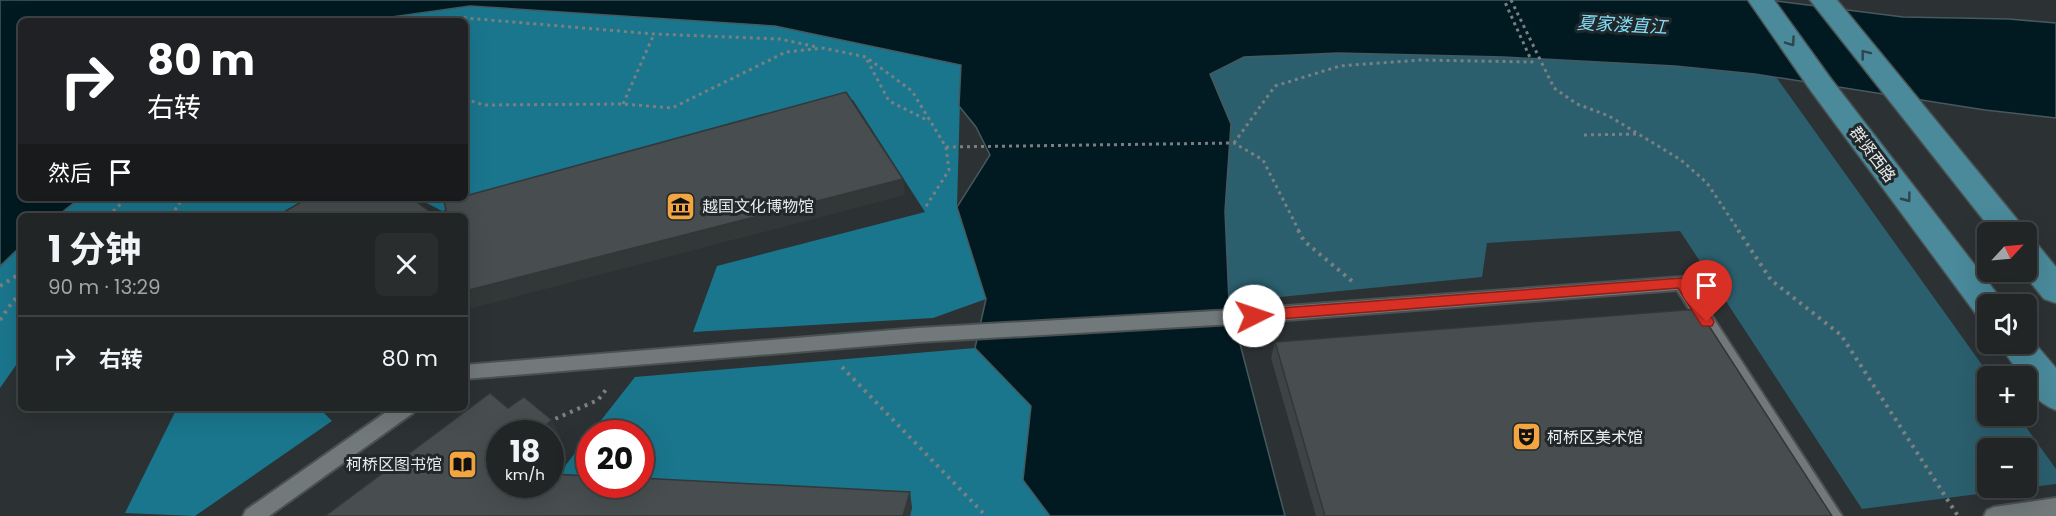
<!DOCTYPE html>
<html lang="zh">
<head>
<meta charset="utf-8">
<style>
  body { margin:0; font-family:Poppins,"Noto Sans SC",sans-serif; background:#292d2e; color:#f1f3f6; height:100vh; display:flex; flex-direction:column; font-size:22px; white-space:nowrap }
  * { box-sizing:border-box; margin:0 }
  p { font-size:20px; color:#a2a5a7 }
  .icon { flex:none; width:33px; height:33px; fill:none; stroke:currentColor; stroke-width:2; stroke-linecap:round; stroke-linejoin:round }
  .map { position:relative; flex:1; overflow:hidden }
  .details { position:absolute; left:18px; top:213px; width:450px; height:198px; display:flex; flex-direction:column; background:#212526; border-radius:9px; box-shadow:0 6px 24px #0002,0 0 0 2px #3e4243 }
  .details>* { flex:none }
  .top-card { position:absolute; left:18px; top:18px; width:450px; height:183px; border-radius:9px; box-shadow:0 6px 24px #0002,0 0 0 2px #3e4243; background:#202124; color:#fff; overflow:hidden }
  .needle { width:39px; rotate:64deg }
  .buttons { position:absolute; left:1977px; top:222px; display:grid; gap:12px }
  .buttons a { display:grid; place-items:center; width:60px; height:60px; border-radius:9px; background:#212526; box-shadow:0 6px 24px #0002,0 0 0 2px #3e4243; font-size:30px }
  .speed { position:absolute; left:486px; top:420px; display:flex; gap:12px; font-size:30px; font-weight:700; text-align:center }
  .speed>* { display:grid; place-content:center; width:78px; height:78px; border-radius:50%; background:#212526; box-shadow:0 6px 24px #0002,0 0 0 2px #3e4243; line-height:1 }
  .speed small { font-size:15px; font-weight:400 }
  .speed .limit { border:9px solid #d22; background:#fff; color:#111 }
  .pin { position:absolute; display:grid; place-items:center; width:51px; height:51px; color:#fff; margin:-62px -26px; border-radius:50% 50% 50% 0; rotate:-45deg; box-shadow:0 0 6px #0007 }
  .pin .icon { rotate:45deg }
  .me { position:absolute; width:66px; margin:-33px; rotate:86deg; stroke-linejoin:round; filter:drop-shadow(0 0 4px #0008) }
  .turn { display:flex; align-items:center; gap:21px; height:126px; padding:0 30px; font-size:27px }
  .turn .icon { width:78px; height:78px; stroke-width:2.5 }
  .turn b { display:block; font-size:42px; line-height:51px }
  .then { display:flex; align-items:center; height:57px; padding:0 30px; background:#0003; gap:12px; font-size:22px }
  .round { display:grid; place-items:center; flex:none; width:63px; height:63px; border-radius:9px; background:#292d2e }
  .summary { display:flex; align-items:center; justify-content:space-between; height:102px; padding:0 30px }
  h1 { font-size:36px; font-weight:700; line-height:45px }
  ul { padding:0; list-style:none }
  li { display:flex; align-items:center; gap:18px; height:84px; padding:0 30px; border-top:2px solid #3e4243 }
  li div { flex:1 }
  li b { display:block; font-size:22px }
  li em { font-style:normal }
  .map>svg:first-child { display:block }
  .green { fill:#2b5f6e; fill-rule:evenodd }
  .forest { fill:#1a768d }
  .water { fill:#011a21; stroke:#46595e; stroke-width:1.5 }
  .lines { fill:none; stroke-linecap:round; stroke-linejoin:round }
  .lane-casing { stroke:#4b5051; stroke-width:4 }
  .primary-casing { stroke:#4b5051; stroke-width:3 }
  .path-far1 { stroke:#7a7f81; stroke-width:3; stroke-dasharray:3 4; stroke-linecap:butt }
  .path { stroke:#7a7f81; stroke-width:4; stroke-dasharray:3 5; stroke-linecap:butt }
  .lane { fill:#72797b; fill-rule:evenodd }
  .primary { fill:#4a8a9b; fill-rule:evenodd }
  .wall { fill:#3e4345 }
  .shaded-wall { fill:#323738 }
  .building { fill:#484e50; stroke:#323738; stroke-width:1.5 }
  .oneway { stroke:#2e454b }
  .route { fill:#d93025; stroke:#8d1f18; stroke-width:1.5 }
  .labels { text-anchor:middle; stroke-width:6; stroke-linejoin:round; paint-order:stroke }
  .street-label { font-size:16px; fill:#e7ebec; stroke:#222729 }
  .poi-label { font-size:16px; fill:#e7ebec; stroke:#222729; text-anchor:start }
  .water-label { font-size:18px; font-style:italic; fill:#81dbf6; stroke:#222729 }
</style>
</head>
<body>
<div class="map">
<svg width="2056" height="516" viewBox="0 0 2056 516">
  <rect width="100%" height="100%" fill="#2c3133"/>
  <path class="green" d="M1166,0h555l269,376h-2v40h30l38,53v15l-194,25 -182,-278 -193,12 -5,34 -253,25 -4,-91 6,-87zM1988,448h38v40h-38z"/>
  <g class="forest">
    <path d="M470,6l304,20 187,39 -4,142 29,92 -53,19 -240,14 24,-66 208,-54 -72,-112 -411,111 -25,-13h48v-177h-101z"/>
    <path d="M80,198h245l-29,18h-239z"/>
    <path d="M21,246v112l-21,30v-121z"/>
    <path d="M975,348l56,58 -8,74 27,36h-140l2,-9 -364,-19 41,-53 1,49h50v-50l-49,-1 44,-56z"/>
    <path d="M177,408h142l13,13 -137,95 -70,-3z"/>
  </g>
  <path class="water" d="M0,0h1769l134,17 106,2 47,4v95l-71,-8 -230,-36 -80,-8 -171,-9 -166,-4 -94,4 -34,17 21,50 -6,87 4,91 56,214h-235l-27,-36 8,-74 -56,-58 11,-49 -29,-92 33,-52 -14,-28 -17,-21 2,-41 -186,-39 -305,-20 -107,15h-342v177h59l-23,18h-36v30l-21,20z"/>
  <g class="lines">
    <defs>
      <g id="lane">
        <path d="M1682,277l6,2 154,237h-21l-144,-226 -444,34 -315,18 -453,37v-14l453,-37 315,-18z"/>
        <path d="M392,408h23l-2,5 -144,103h-26l3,-6z"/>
        <path d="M2056,498v18h-72l3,-6 7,-3z"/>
      </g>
      <g id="primary">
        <path d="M1748,0h26l57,79 174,225h-17v14l-12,-4 -165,-223z"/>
        <path d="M1810,0h27l184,224 5,8h-33z"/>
        <path d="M2026,241l12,4 18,22v36l-12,-4 -22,-27h4z"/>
        <path d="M2026,333l30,35v42c-14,-5 -30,-18 -30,-34h-5l-22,-32h27z"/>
      </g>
    </defs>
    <use href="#lane" class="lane-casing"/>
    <use href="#primary" class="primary-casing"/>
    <g class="path-far1">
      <path d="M1511,0l43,88 23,16 32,12 72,44 26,23 32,48"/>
      <path d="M436,21l18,-4 200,17 126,5 37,8"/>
      <path d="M867,60l22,41 40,20"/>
      <path d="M465,99l19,6 139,-1 49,4 114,-56 37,-4 43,9 46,34 34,56 3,23 -24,38"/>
      <path d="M623,104l31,-70"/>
      <path d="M1584,135l53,-1"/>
      <path d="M1234,143l41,-57 65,-20 80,-6 112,2 -28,-62"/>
      <path d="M946,147l288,-4 29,17 36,71"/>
      <path d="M108,216l19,-18"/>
      <path d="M171,216l12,-18"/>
    </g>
    <g class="path">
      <path d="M1298,230l6,11 49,41"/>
      <path d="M1738,230l33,50 70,55 117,181"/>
      <path d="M0,286l21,-13"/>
      <path d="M0,320l13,-19 8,-7"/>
      <path d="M842,367l144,149"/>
      <path d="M548,422l50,-22 10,-13"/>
    </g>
    <use href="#lane" class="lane"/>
    <use href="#primary" class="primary"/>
  </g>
  <path class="wall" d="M1275,342l557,174h-516l-45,-158z"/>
  <g class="shaded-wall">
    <path d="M903,179l2,16 -440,115v-19z"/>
    <path d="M552,420l8,16 -10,8v-10h-15z"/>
    <path d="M910,492l2,15 -2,9h-7z"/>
  </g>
  <g class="building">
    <path d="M846,92l57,87 -438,112v-75h-25l7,-2 -3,-13 13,-3h8v-2z"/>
    <path d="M308,198h103l25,18h-159z"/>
    <path d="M1698,309l134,207h-507l-50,-174z"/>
    <path d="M490,393l18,15 16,-11 28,23 -17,14h-35v50h50v-10l40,2v8h50v-6l270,14 -7,24h-578z"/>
  </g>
  <defs><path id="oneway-chevron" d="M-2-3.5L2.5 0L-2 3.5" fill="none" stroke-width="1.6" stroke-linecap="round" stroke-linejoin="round" transform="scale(1.5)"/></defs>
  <g class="oneway">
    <use href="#oneway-chevron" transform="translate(1791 42) rotate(55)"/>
    <use href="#oneway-chevron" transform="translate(1865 54) rotate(-128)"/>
    <use href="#oneway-chevron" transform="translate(1907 198) rotate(53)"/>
  </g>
  <path class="route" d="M1682,278l5,1 25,39 2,4 -2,4h-10l-24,-38 -424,33 -5,-1 -2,-4 2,-4 5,-2z"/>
  <defs>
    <symbol id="museum-square" viewBox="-11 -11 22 22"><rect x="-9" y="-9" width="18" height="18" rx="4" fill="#f2a541" stroke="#222729"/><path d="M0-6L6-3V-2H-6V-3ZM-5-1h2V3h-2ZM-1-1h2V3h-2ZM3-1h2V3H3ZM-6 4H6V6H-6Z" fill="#111"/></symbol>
    <symbol id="theatre-square" viewBox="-11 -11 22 22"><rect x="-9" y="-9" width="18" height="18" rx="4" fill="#f2a541" stroke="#222729"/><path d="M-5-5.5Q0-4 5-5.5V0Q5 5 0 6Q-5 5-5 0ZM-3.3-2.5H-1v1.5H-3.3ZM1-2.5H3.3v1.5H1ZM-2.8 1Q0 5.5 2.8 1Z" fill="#111"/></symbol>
    <symbol id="library-square" viewBox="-11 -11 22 22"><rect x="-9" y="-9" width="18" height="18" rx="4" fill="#f2a541" stroke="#222729"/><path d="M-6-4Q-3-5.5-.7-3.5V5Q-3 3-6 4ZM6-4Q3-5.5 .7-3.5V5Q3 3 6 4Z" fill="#111"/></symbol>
  </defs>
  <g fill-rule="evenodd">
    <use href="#museum-square" x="664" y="190" width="33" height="33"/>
    <use href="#theatre-square" x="1510" y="420" width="33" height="33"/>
    <use href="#library-square" x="446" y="448" width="33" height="33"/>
  </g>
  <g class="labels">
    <g class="street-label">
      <text transform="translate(1873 154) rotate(53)" y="6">群贤西路</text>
    </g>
    <g class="poi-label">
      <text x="702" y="212">越国文化博物馆</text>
      <text x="1547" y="443">柯桥区美术馆</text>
      <text x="442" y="470" text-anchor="end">柯桥区图书馆</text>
    </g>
    <g class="water-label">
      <text transform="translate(1622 25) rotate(3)" y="6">夏家溇直江</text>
    </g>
  </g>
</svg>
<div class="buttons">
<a><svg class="needle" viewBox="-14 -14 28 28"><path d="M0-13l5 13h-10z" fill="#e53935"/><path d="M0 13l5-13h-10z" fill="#a2a5a7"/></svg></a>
<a><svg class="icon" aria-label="sound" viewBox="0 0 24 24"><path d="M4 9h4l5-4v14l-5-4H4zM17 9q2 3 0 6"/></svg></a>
<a>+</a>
<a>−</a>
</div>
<div class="speed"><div>18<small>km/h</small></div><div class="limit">20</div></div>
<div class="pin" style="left:1707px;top:322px;background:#d93025"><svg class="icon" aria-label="arrive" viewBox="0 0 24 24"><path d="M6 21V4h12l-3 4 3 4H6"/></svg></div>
<svg class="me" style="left:1254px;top:316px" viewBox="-20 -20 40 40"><circle r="19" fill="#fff"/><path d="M0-13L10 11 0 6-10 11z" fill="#d93025"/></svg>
<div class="top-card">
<div class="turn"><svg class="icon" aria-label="right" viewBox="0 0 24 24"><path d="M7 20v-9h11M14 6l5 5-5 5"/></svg><div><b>80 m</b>右转</div></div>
<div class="then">然后<svg class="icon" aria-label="arrive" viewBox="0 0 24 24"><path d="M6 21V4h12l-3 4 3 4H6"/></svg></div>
</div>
<section class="details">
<div class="summary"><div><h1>1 分钟</h1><p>90 m · 13:29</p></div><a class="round"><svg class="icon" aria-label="close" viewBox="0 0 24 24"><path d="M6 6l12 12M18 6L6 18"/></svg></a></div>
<ul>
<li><svg class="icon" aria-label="right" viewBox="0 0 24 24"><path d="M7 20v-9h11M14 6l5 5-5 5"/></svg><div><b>右转</b></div><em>80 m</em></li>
</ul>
</section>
</div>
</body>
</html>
